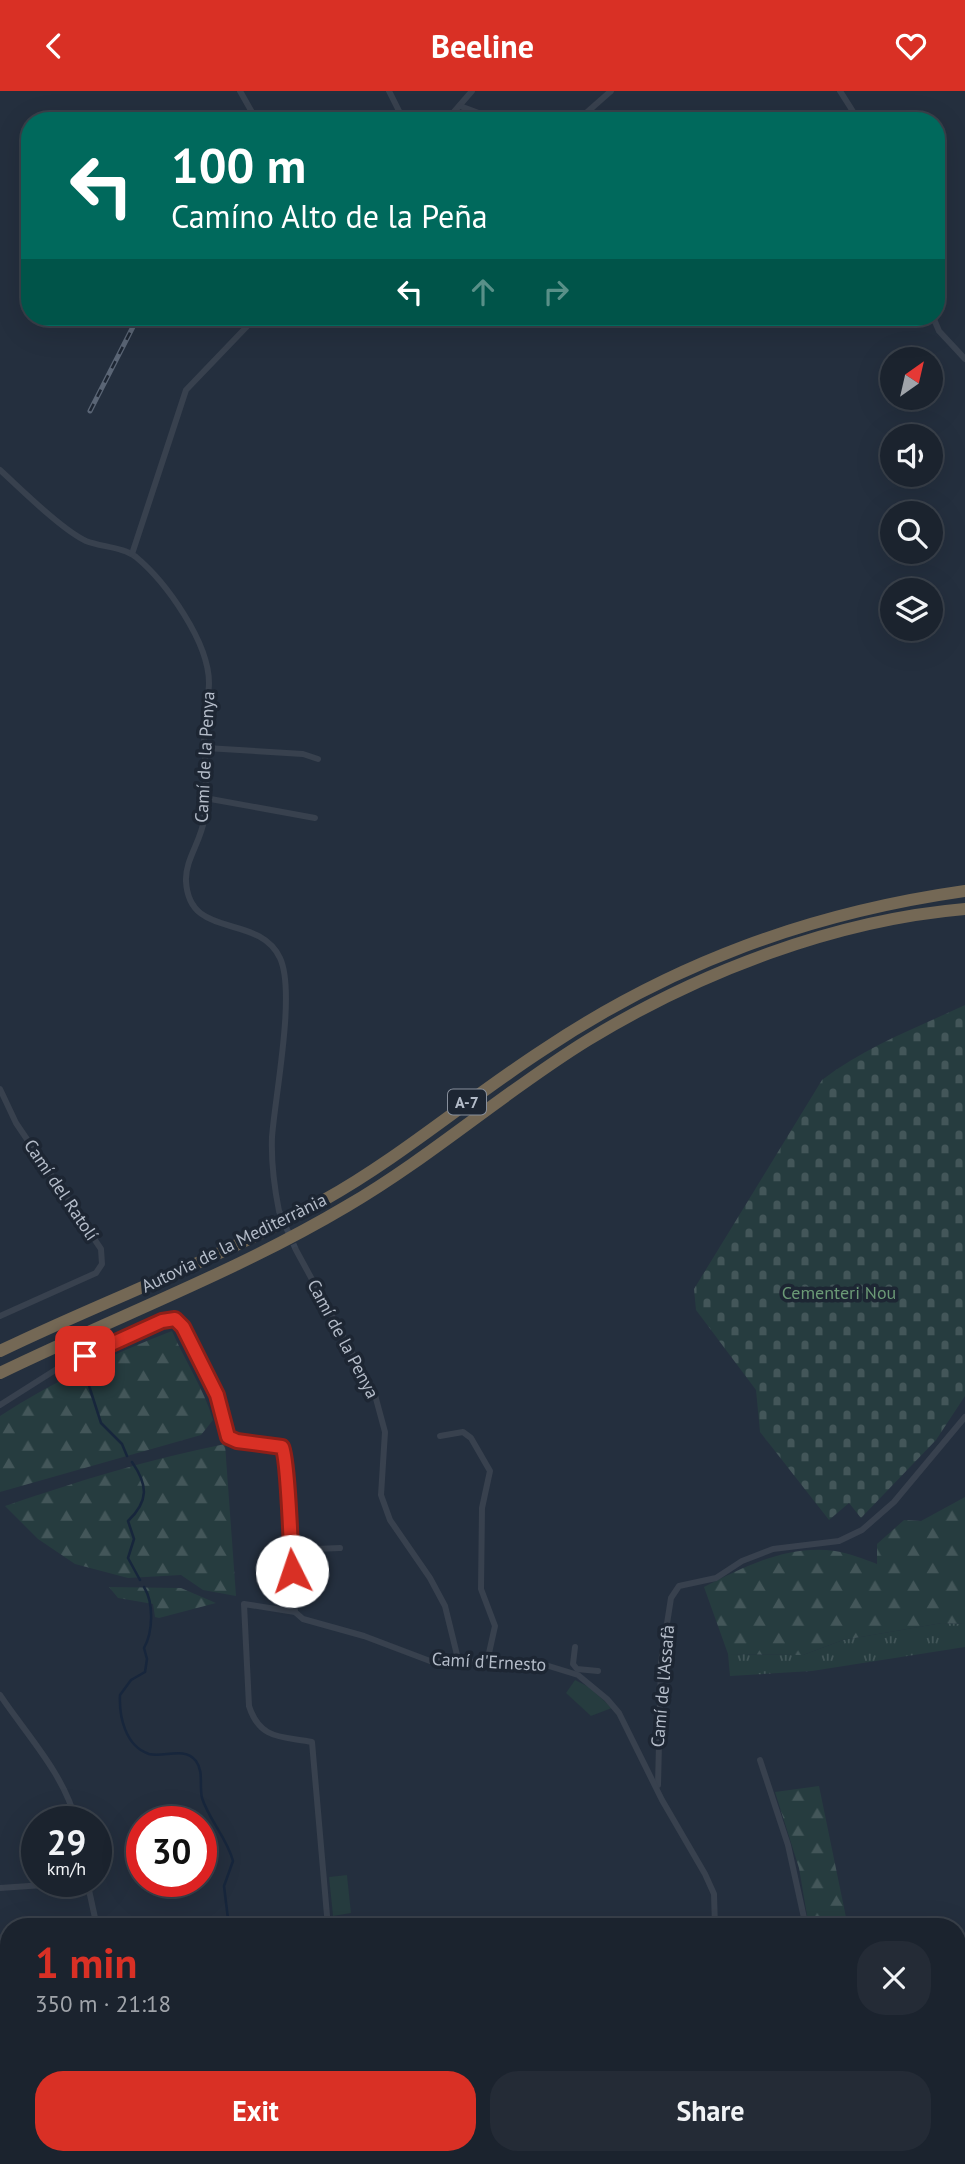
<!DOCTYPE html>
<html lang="en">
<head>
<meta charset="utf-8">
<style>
  body { margin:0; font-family:"PT Sans",sans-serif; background:#242b36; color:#f1f3f6; height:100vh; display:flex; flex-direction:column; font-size:26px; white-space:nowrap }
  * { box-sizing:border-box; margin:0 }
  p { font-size:23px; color:#a0a4aa }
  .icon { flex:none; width:38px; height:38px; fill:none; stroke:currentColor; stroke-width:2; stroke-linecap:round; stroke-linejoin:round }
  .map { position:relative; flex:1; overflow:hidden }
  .side { position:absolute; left:0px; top:1827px; width:966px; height:247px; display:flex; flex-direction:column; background:#1b232e; border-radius:28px 28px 0 0; box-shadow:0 7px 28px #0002,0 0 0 2px #39404a }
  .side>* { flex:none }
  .banner { position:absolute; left:21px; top:21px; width:924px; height:214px; border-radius:28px; box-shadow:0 7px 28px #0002,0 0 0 2px #39404a; background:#00695c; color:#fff; overflow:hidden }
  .needle { width:46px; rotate:34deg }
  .buttons { position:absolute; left:880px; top:256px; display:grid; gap:14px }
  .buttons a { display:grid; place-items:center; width:63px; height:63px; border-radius:50%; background:#1b232e; box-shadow:0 7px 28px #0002,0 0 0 2px #39404a; font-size:35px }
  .speed { position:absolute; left:21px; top:1715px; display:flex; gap:14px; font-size:35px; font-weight:700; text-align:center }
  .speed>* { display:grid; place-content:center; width:91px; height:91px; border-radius:50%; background:#1b232e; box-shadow:0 7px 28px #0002,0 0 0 2px #39404a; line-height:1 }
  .speed small { font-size:18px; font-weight:400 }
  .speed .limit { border:10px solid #d22; background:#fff; color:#111 }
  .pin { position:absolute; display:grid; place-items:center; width:60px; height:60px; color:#fff; margin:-30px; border-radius:14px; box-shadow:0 4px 10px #0006 }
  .me { position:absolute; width:77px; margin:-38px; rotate:356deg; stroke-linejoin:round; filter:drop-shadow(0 0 5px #0008) }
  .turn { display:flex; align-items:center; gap:24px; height:147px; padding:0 35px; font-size:32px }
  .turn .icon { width:91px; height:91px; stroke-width:2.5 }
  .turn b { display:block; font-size:49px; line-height:60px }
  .lanes { display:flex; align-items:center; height:66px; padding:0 35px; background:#0003; justify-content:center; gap:35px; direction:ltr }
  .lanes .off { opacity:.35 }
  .round { display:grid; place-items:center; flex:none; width:74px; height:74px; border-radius:28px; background:#242b36 }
  .summary { display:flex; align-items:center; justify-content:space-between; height:119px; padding:0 35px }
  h1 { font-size:42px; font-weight:800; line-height:52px; color:#d93025 }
  .action { display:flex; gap:14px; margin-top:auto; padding:14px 35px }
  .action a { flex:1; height:80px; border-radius:28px; background:#d93025; color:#fff; font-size:28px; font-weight:800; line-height:80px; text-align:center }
  .action a+a { background:#242b36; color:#f1f3f6 }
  header { display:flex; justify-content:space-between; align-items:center; height:91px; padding:0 35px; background:#d93025; color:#fff; font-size:32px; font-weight:800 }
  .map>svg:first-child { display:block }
  .grass { fill:url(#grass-tufts) }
  .forest { fill:url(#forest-firs) }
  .cemetery { fill:url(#cemetery-stones) }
  .garden { fill:#263c3f }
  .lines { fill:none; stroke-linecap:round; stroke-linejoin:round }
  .stream { stroke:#17263c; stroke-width:2.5 }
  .street-tunnel { stroke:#3a4453; stroke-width:6; stroke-dasharray:6 3; stroke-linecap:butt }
  .street { stroke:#38414e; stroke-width:6 }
  .highway { stroke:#746855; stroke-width:12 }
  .rail-casing { stroke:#5a6575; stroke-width:5 }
  .rail { stroke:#1d2633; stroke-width:2.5; stroke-dasharray:8; stroke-linecap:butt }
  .route-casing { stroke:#8d1f18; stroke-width:18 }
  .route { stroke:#d93025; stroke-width:12 }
  .labels { text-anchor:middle; stroke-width:7; stroke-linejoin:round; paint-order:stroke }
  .shield { fill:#1d2633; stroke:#878f9c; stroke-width:2 }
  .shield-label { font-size:16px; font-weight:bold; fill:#b4bcc9 }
  .street-label { font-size:18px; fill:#b4bcc9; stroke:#1d2633 }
  .park-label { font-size:18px; fill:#6b9a76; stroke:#1d2633 }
</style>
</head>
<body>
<header><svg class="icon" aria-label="back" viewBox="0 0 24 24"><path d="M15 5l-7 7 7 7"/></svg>Beeline<svg class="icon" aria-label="heart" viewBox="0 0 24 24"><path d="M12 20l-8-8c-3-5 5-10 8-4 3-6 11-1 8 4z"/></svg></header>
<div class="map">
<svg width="965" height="2073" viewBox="0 0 965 2073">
  <defs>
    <pattern id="grass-tufts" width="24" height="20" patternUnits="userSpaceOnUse" patternTransform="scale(1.75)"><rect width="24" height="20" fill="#263c3f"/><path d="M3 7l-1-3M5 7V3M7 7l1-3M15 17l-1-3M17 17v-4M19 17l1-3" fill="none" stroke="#435659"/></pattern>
    <pattern id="forest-firs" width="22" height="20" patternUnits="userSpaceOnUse" patternTransform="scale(1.75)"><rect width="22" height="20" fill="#263c3f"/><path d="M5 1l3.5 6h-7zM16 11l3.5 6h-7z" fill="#435659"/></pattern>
    <pattern id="cemetery-stones" width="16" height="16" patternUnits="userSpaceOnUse" patternTransform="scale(1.75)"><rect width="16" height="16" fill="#263c3f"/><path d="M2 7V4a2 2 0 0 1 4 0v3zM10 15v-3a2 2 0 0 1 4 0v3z" fill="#435659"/></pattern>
  </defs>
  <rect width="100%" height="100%" fill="#242f3e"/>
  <path class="grass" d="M942,1532l23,1v23l-153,24 -82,5 -2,-22 75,1 40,-15z"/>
  <g class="forest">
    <path d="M172,1240c13,30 32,58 41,89l-12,15 -201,57v-76c53,-35 113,-62 172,-85z"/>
    <path d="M225,1353l11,152 -33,-6 -22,-15 -53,3 -53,-14 -37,-25 -33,-33c73,-25 145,-47 220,-62z"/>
    <path d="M965,1406v127l-23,-1 -99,17 -40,15 -75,-1 -24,-67c40,-20 84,-43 131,-36 14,2 29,8 42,13v-20l27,-24 17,1z"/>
    <path d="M109,1496l72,1 35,15 -57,15 -4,-1 -2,-13 -35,-6z"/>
    <path d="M819,1695l29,141h-39l-10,-59 -24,-76z"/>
  </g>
  <path class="cemetery" d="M965,914v391l-29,44 -75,78 -12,-15 -20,17 -69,-88 -4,-42 -60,-80 -2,-21 128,-209c43,-33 94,-52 143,-75z"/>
  <g class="garden">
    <path d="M575,1589l14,7 23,21 -21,8 -25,-23z"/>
    <path d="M347,1784l4,38 -18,3 -4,-39z"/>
  </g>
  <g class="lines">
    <g class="stream">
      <path d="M83,1276l18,56 21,21 5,12"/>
      <path d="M132,1371c16,23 17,39 -4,59l6,18 -6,19 12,22"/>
      <path d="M144,1496c10,16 9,45 0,61l3,11 -2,13 -14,8 -11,15c-1,21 5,51 29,59 15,4 35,-8 47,7 8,11 3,24 6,37 7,22 25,40 31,63l-9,25 5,41"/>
      <path d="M251,2073l1,-8"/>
    </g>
    <path class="street-tunnel" d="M279,1120l17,39"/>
    <g class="street">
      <path d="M240,0l17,30"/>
      <path d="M389,0l15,30"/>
      <path d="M840,0l19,30"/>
      <path d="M460,15l40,15"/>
      <path d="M446,30l26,-30"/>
      <path d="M577,30l34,-30"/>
      <path d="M933,226l6,14 26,28"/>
      <path d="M0,379c21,19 62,60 86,71 15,6 37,6 50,16 30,25 73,85 73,126 0,12 -4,25 -5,37 -1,33 5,67 0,100 -3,21 -19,40 -18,61 3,60 72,31 94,77 16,34 -5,138 -8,179 -1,26 2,49 7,74"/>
      <path d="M132,463l54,-164 70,-73"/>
      <path d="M206,657l97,6 15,5"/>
      <path d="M205,707l110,20"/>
      <path d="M0,998l16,34 85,126 1,15 -6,9 -96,43"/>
      <path d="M296,1159l79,145 10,37 -4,63 9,25 40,58 15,28 14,57"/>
      <path d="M0,1314l60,-38 102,-46 13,-2 8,8 34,68 11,42 9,4 45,6 5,8 -2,20 10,137"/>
      <path d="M440,1345l23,-4 8,6 19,33 -8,37 -1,81 14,37 -8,36"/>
      <path d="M291,1459l49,-2"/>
      <path d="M575,1556l-2,17 4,5 21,2"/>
      <path d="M0,1604c26,39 65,80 76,127"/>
      <path d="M760,1669l28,85 18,82"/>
      <path d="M658,1694l3,-123 10,-64 8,-12 37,-8 26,-17 31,-12 66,-8 23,-11 32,-28 71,-85"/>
      <path d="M87,1790l10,46"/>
      <path d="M0,1797l87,-6"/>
      <path d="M328,1836l-16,-185c-31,-6 -52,-2 -63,-36l-5,-102 51,8 8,7 61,17 66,25 109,2 39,12 29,24 12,14 43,87 43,74 9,20 1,33"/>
      <path d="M957,1849l8,-2"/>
      <path d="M4,1874l5,26"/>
      <path d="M0,1961l9,2"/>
      <path d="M755,2065l1,8"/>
      <path d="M177,2073l2,-8"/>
      <path d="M334,2073l4,-8"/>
    </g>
    <g class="highway">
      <path d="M0,1260c107,-52 220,-92 324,-151 77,-43 145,-102 219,-150 130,-87 267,-137 422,-159"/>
      <path d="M0,1282c115,-56 236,-101 347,-167 84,-49 158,-115 241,-166 111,-68 247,-120 377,-131"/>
    </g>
    <defs>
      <path id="rail" d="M90,320l48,-94"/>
    </defs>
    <use href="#rail" class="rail-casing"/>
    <use href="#rail" class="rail"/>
  </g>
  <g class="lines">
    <defs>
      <path id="route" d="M85,1265l77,-35 13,-2 8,8 34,68 11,42 9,4 45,6c6,10 9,105 10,124"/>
    </defs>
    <use href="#route" class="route-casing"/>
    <use href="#route" class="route"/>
  </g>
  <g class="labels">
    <rect class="shield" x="448" y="998.5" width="38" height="25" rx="5"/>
    <g class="shield-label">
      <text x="467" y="1017">A-7</text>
    </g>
    <g class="street-label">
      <text transform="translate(205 666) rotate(-87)" y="6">Camí de la Penya</text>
      <text transform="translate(61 1099) rotate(56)" y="6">Camí del Ratolí</text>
      <text transform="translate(234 1152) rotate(-26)" y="6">Autovia de la Mediterrània</text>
      <text transform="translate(343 1248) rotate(62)" y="6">Camí de la Penya</text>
      <text transform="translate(489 1571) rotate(3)" y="6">Camí d'Ernesto</text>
      <text transform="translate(663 1595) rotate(-85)" y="6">Camí de l'Assafà</text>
    </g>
    <g class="park-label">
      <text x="839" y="1208">Cementeri Nou</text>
    </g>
  </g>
</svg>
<div class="buttons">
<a><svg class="needle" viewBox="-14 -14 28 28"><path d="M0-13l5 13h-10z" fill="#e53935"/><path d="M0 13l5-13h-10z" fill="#a0a4aa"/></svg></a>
<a><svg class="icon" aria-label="sound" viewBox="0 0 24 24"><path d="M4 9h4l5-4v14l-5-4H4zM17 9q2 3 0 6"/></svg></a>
<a><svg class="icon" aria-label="search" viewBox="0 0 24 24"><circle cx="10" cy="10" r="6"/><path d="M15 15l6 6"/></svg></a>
<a><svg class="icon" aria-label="layers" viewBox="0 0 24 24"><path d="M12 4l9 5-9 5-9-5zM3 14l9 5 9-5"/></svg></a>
</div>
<div class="speed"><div>29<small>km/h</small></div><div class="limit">30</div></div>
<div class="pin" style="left:85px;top:1265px;background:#d93025"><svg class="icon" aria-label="arrive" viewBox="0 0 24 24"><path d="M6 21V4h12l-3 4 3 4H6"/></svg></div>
<svg class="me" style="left:292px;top:1480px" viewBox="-20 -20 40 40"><circle r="19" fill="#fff"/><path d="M0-13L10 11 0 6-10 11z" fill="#d93025"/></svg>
<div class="banner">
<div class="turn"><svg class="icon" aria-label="left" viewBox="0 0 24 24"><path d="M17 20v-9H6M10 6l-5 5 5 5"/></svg><div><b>100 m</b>Camíno Alto de la Peña</div></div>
<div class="lanes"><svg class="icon" aria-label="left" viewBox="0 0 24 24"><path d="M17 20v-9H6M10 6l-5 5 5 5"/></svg><svg class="icon off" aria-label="ahead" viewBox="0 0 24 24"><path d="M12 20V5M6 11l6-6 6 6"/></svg><svg class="icon off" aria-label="right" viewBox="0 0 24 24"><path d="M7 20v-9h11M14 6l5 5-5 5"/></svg></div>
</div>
<section class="side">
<div class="summary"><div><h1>1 min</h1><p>350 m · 21:18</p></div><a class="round"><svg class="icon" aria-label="close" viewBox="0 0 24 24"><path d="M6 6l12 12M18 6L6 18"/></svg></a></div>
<div class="action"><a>Exit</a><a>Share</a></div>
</section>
</div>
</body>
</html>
